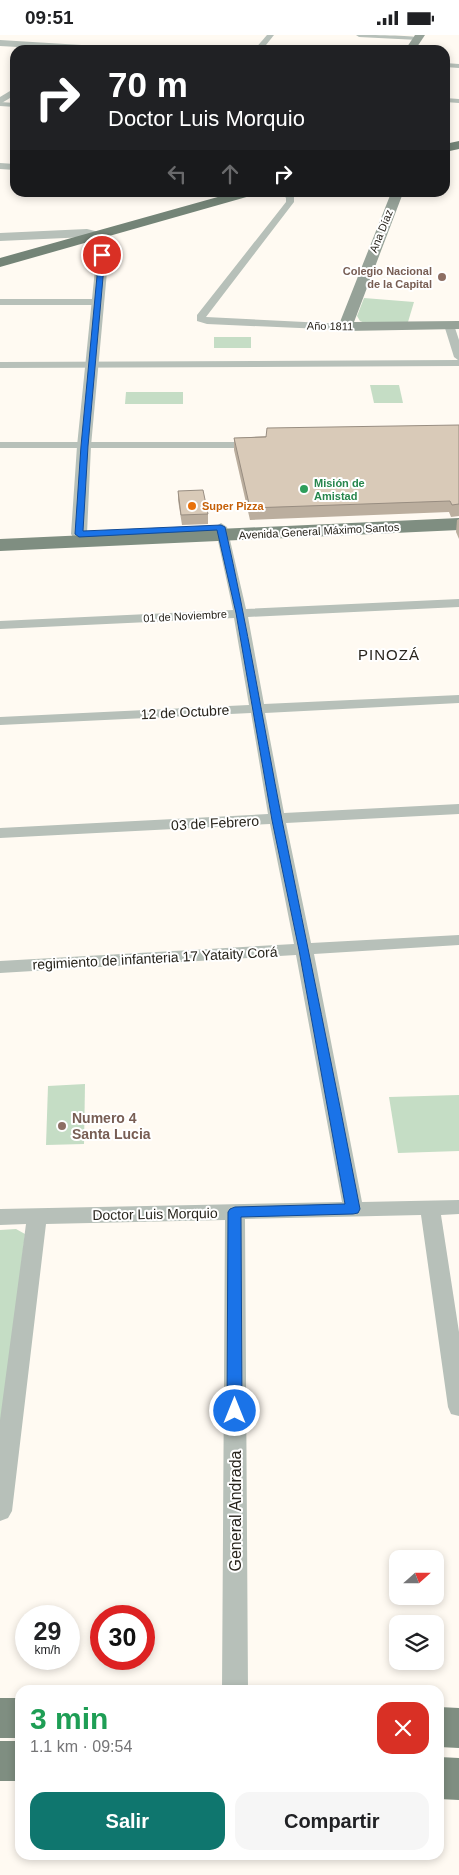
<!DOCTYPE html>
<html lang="es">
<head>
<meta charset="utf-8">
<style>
  body { margin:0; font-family:Helvetica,sans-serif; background:#f6f6f6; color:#202124; height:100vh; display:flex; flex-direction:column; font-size:19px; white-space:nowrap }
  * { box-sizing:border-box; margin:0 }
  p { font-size:16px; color:#757577 }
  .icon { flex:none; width:28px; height:28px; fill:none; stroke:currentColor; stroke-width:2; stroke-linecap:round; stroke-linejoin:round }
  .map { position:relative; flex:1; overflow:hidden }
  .sheet { position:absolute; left:15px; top:1650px; width:429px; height:175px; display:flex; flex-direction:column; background:#fff; border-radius:15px; box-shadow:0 2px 8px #0003 }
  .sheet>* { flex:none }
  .banner { position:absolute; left:10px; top:10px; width:440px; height:152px; border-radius:15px; box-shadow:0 2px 8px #0003; background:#202124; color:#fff; overflow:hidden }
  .needle { width:32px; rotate:69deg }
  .controls { position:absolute; left:389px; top:1515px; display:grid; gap:10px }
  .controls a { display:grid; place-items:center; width:55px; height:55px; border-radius:10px; background:#fff; box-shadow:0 2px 8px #0003; font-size:25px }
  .speed { position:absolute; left:15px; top:1570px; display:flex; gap:10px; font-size:25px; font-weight:700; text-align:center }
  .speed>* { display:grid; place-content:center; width:65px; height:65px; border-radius:50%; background:#fff; box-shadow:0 2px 8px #0003; line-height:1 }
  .speed small { font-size:12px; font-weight:400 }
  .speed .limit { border:8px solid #d22; background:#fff; color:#111 }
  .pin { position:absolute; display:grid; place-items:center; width:42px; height:42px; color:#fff; margin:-21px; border:2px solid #fff; border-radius:50%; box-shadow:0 1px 5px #0007 }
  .me { position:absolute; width:55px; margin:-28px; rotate:0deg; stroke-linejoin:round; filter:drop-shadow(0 0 4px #0008) }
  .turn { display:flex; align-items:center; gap:18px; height:105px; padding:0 15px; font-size:22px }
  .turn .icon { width:65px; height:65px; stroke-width:2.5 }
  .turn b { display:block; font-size:35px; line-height:42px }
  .lanes { display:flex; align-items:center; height:48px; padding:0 15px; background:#0003; justify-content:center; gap:25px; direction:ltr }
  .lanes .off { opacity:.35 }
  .round { display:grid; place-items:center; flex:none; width:52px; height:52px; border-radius:15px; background:#f6f6f6 }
  .head { display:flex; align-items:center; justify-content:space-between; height:85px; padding:0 15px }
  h1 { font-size:30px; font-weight:600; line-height:38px; color:#1e9e55 }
  .action { display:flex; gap:10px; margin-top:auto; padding:10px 15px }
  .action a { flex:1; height:58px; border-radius:15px; background:#0f766e; color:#fff; font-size:20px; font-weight:600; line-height:58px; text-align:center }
  .action a+a { background:#f6f6f6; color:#202124 }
  .status { display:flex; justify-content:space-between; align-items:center; height:35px; padding:0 25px; background:#fff; direction:ltr }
  .status svg { height:14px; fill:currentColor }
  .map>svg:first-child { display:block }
  .green { fill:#c5ddc5 }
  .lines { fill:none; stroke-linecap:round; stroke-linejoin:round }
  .minor { fill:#b7c0b9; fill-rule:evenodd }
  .tertiary { fill:#b7c0b9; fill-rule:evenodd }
  .secondary { fill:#96a298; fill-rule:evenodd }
  .primary { fill:#7f8e81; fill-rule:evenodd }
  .trunk { fill:#748477; fill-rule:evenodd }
  .wall { fill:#bbae9e }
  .building { fill:#d9cab8; stroke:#988d81 }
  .route { fill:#1a73e8; stroke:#114b97 }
  .education-dot { fill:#8d6e63; stroke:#fff; stroke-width:2 }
  .leisure-dot { fill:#2e9e5b; stroke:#fff; stroke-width:2 }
  .food-dot { fill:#e8710a; stroke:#fff; stroke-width:2 }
  .labels { text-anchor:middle; stroke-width:4; stroke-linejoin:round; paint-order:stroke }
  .far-street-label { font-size:11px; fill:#28241c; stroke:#fff }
  .far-education-label { font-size:11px; font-weight:bold; fill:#785e54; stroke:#fff; text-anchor:end }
  .far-leisure-label { font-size:11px; font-weight:bold; fill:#27864d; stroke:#fff; text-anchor:start }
  .far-food-label { font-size:11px; font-weight:bold; fill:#c56008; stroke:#fff; text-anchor:start }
  .street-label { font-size:14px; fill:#28241c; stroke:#fff }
  .education-label { font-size:14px; font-weight:bold; fill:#785e54; stroke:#fff; text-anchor:start }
  .neighbourhood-label { font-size:15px; letter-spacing:1px; fill:#28241c; stroke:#fff }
  .near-street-label { font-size:16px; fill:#28241c; stroke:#fff }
</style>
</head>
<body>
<div class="status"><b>09:51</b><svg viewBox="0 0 49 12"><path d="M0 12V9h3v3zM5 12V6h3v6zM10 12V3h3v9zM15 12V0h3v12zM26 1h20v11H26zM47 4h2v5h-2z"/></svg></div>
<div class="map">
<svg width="459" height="1840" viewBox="0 0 459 1840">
  <rect width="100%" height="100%" fill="#fffaf2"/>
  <g class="green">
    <path d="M364,263l50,4 -6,20 -43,1 -5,-2 -3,-5z"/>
    <rect x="214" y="302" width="37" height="11"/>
    <path d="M370,350h29l4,18h-29z"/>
    <path d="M126,357h57v12h-58z"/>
    <path d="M85,1049l-1,60 -38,1 2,-59z"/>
    <path d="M459,1060v56l-61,2 -9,-56z"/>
    <path d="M16,1194l9,5 -25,209v-213z"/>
  </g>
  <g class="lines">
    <g class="minor">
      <path d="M267,0h7l-12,15h-8z"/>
      <path d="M356,0c15,0 54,0 65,3l-3,2 -59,-3z"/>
      <path d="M445,28l14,1v4l-14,-1z"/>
      <path d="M445,63l14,1v4l-14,-1z"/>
      <path d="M0,67l15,1v4l-15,-1z"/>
      <path d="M282,158h8l4,4v5l-88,115 139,7 5,3 -5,3 -138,-6 -10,-3v-6l89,-113v-4z"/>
      <path d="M0,264h97l5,3 -5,3h-97z"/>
      <path d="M449,287l5,3 5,15v26l-459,2v-6l458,-2 -4,-3 -10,-32z"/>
      <path d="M0,407h253l6,3 -6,3h-253z"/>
      <path d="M221,488l6,4 19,82 213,-10v8l-211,10 16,87 195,-9v8l-194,10 19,100 175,-9v10l-173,9 25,120 148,-8v10l-145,9 48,248 97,-2v14l-18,1 18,117v84l-8,-2 -3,-7 -27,-192 -176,4 3,471h-26l3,-470 -179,4 -34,287 -4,7 -8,3v-101l26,-196 -26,1v-16l342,-7 -46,-247 -296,18v-12l294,-17 -24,-120 -270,14v-10l268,-14 -17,-101 -251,12v-8l249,-12 -15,-87 -234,11v-8l233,-11 -18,-83z"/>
    </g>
    <g class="tertiary">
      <path d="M0,5l114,7 5,3h-49l-70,-4z"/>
      <path d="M15,53v7l-15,9v-7z"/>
      <path d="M0,128l15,1v6l-15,-1z"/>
      <path d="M87,194l16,4 7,6 -19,207 -4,88 -2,3h-12l-2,-3 6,-88 21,-206 -11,-3 -87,4v-8z"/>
    </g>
    <g class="secondary">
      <path d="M415,0h10l-10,15h-10z"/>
      <path d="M391,158h12l-49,129 105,-1v8l-114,2 -5,-1 -2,-3z"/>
    </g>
    <g class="primary">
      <path d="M459,483v12l-459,21v-12z"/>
      <rect x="0" y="1663" width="20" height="40"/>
      <path d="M439,1672l20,1v40l-20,-1z"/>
      <rect x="0" y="1706" width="20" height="40"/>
      <path d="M439,1722l20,1v42l-20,-1z"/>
    </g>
    <g class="trunk">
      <path d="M459,106v8l-14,3v-8z"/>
      <path d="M232,158h20l-2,3 -250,71v-9z"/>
    </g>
  </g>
  <g class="wall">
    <path d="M459,390v91l-8,1 -2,-5 -199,8 -16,-70v-12z"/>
    <path d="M178,456l30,23v10l-26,1 -4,-25z"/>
    <path d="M459,484v20l-3,-7 1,-12z"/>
  </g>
  <g class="building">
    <path d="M459,390v79l-7,1 -2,-4 -200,7 -16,-70 32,-1 1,-9z"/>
    <path d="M203,455l5,24 -27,1 -3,-24z"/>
  </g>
  <path class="route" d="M102,218l3,2 -17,191 -5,85 138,-6 4,2c22,97 38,195 57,293 26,130 53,259 78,389l-2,4 -5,1 -112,3 1,194 -2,5 -5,1 -6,-1 -2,-5 1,-199 2,-3 5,-2 110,-3 -46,-254 -27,-130 -36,-207 -19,-83 -138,7 -4,-3 6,-88 18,-191z"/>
  <g class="education-dot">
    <circle cx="442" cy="242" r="5"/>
    <circle cx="62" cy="1091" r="5"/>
  </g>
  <circle class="leisure-dot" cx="304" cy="454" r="5"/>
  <circle class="food-dot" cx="192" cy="471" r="5"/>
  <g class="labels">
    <g class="far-street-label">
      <text transform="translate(381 196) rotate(-68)" y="4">Ana Díaz</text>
      <text transform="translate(330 291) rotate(1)" y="4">Año 1811</text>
      <text transform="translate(319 496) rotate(-3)" y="4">Avenida General Máximo Santos</text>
      <text transform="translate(185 581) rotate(-3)" y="4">01 de Noviembre</text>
    </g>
    <g class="far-education-label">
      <text x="432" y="240">Colegio Nacional<tspan x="432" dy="13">de la Capital</tspan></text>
    </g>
    <g class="far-leisure-label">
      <text x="314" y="452">Misión de<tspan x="314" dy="13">Amistad</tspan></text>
    </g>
    <g class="far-food-label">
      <text x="202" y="475">Super Pizza</text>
    </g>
    <g class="street-label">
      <text transform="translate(185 677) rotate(-3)" y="5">12 de Octubre</text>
      <text transform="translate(215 788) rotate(-3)" y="5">03 de Febrero</text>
      <text transform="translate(155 923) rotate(-3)" y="5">regimiento de infanteria 17 Yataity Corá</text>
      <text transform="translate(155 1179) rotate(-1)" y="5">Doctor Luis Morquio</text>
    </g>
    <g class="education-label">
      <text x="72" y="1088">Numero 4<tspan x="72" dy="16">Santa Lucia</tspan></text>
    </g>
    <g class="neighbourhood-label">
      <text x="389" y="625">PINOZÁ</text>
    </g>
    <g class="near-street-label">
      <text transform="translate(235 1476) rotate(-90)" y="6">General Andrada</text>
    </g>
  </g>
</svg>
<div class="controls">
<a><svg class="needle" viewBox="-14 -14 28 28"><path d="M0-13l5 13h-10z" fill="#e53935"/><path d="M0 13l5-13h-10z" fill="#757577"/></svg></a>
<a><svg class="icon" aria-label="layers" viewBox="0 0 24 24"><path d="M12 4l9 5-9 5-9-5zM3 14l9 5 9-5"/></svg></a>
</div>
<div class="speed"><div>29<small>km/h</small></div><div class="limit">30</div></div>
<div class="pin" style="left:102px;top:220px;background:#d93025"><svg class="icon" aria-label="arrive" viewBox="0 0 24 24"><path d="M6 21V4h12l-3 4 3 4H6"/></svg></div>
<svg class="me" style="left:235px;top:1376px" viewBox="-20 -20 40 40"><circle r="17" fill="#1a73e8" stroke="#fff" stroke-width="3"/><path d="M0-11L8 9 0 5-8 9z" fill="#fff"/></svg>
<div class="banner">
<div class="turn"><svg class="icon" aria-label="right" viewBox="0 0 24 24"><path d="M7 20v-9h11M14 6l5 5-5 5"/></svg><div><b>70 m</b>Doctor Luis Morquio</div></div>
<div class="lanes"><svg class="icon off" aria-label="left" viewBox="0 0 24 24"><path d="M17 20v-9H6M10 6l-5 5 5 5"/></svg><svg class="icon off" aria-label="ahead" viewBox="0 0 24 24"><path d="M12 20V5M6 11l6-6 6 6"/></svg><svg class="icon" aria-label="right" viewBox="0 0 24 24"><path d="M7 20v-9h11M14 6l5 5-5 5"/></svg></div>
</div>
<section class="sheet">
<div class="head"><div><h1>3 min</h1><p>1.1 km · 09:54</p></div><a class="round" style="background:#d93025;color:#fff"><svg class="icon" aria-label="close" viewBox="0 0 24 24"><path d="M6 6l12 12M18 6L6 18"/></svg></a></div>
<div class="action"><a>Salir</a><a>Compartir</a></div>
</section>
</div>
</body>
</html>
